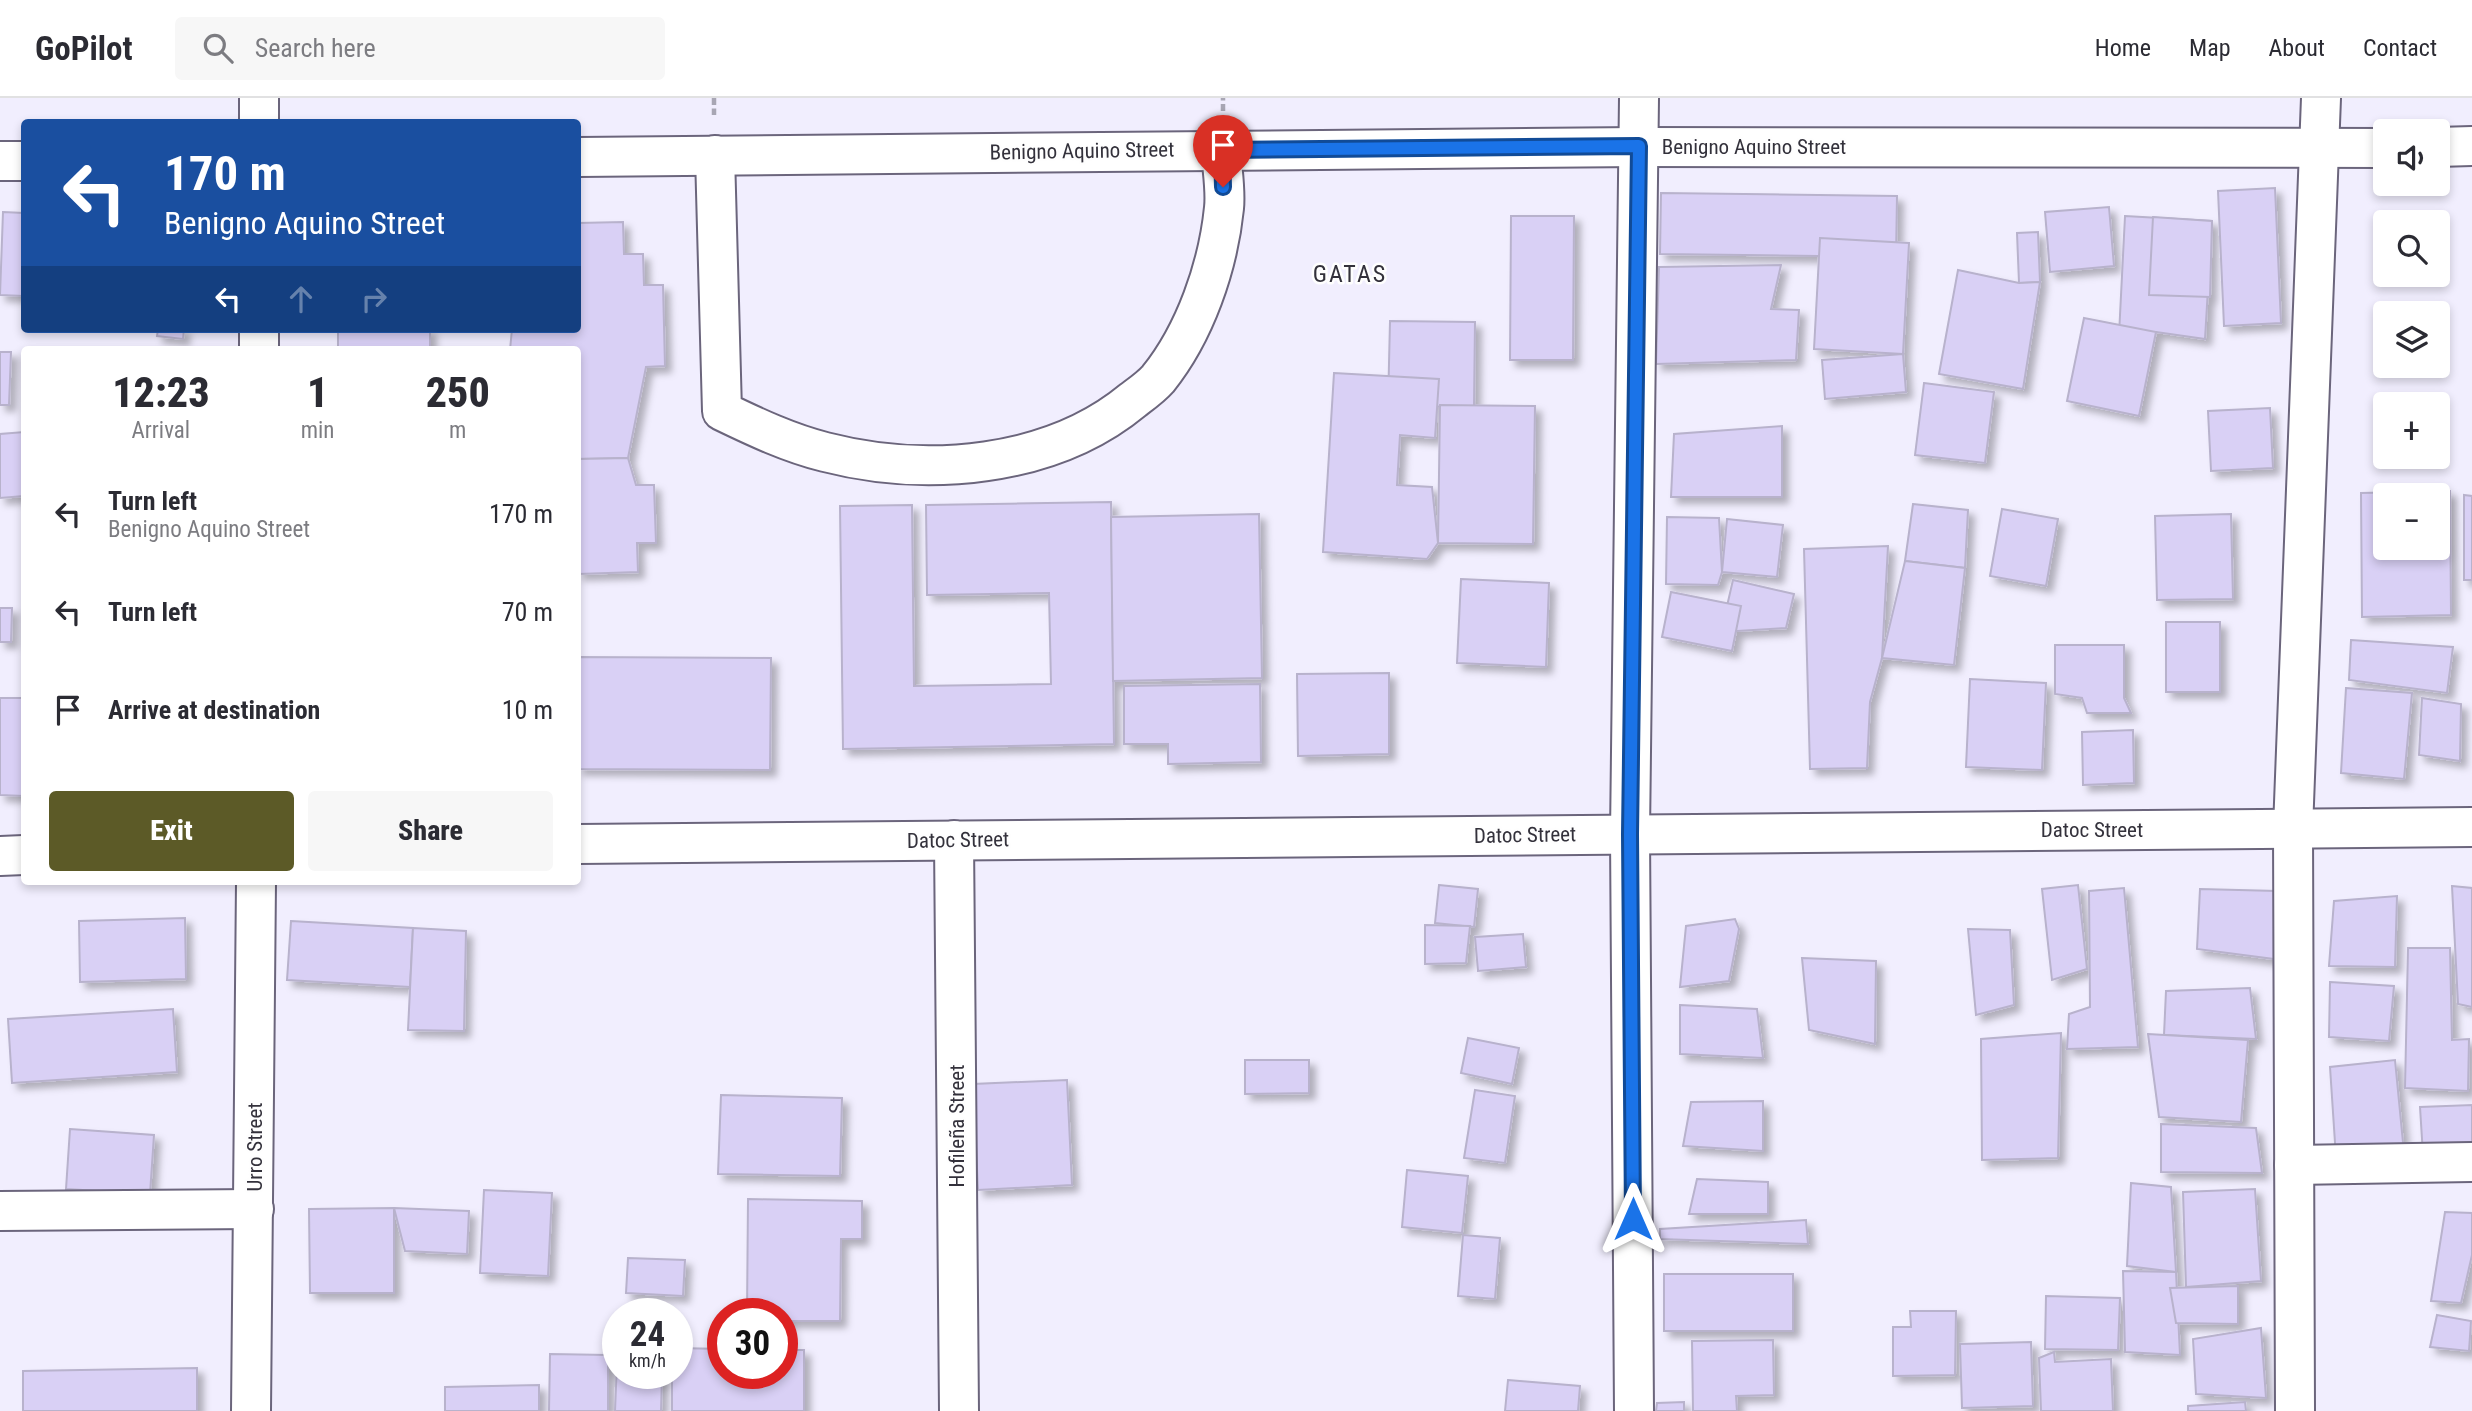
<!DOCTYPE html>
<html lang="en">
<head>
<meta charset="utf-8">
<style>
  body { margin:0; font-family:"Roboto Condensed",sans-serif; background:#f7f7f7; color:#2b2b33; height:100vh; display:flex; flex-direction:column; font-size:26px; white-space:nowrap }
  * { box-sizing:border-box; margin:0 }
  p { font-size:23px; color:#7c7c81 }
  .icon { flex:none; width:38px; height:38px; fill:none; stroke:currentColor; stroke-width:2; stroke-linecap:round; stroke-linejoin:round }
  .map { position:relative; flex:1; overflow:hidden }
  .details { position:absolute; left:21px; top:248px; width:560px; height:539px; display:flex; flex-direction:column; background:#fff; border-radius:7px; box-shadow:0 4px 10px #0003 }
  .details>* { flex:none }
  .banner { position:absolute; left:21px; top:21px; width:560px; height:214px; border-radius:7px; box-shadow:0 4px 10px #0003; background:#1a4fa0; color:#fff; overflow:hidden }
  .controls { position:absolute; left:2373px; top:21px; display:grid; gap:14px }
  .controls a { display:grid; place-items:center; width:77px; height:77px; border-radius:7px; background:#fff; box-shadow:0 4px 10px #0003; font-size:35px }
  .speed { position:absolute; left:602px; top:1200px; display:flex; gap:14px; font-size:35px; font-weight:700; text-align:center }
  .speed>* { display:grid; place-content:center; width:91px; height:91px; border-radius:50%; background:#fff; box-shadow:0 4px 10px #0003; line-height:1 }
  .speed small { font-size:18px; font-weight:400 }
  .speed .limit { border:10px solid #d22; background:#fff; color:#111 }
  .pin { position:absolute; display:grid; place-items:center; width:60px; height:60px; color:#fff; margin:-72px -30px; border-radius:50% 50% 50% 0; rotate:-45deg; box-shadow:0 0 7px #0007 }
  .pin .icon { rotate:45deg }
  .me { position:absolute; width:77px; margin:-38px; rotate:0deg; stroke-linejoin:round; filter:drop-shadow(0 0 5px #0008) }
  .turn { display:flex; align-items:center; gap:24px; height:147px; padding:0 28px; font-size:32px }
  .turn .icon { width:91px; height:91px; stroke-width:2.5 }
  .turn b { display:block; font-size:49px; line-height:60px }
  .lanes { display:flex; align-items:center; height:66px; padding:0 28px; background:#0003; justify-content:center; gap:35px; direction:ltr }
  .lanes .off { opacity:.35 }
  .eta { display:flex; justify-content:space-evenly; align-items:center; height:119px; text-align:center }
  .eta b { font-size:42px; font-weight:800; line-height:49px }
  .cta { display:flex; gap:14px; margin-top:auto; padding:14px 28px }
  .cta a { flex:1; height:80px; border-radius:7px; background:#5c5a27; color:#fff; font-size:28px; font-weight:800; line-height:80px; text-align:center }
  .cta a+a { background:#f7f7f7; color:#2b2b33 }
  ul { padding:0; list-style:none }
  li { display:flex; align-items:center; gap:21px; height:98px; padding:0 28px }
  li div { flex:1 }
  li b { display:block; font-size:26px }
  li em { font-style:normal }
  header { display:flex; align-items:center; gap:42px; box-sizing:border-box; height:98px; padding:0 35px; background:#fff; border-bottom:2px solid #e1e1e2 }
  header strong { font-size:33px }
  nav { display:flex; gap:38px; margin-inline-start:auto; font-size:24px }
  .search { width:490px; height:63px; background:#f7f7f7; display:flex; align-items:center; gap:18px; box-sizing:border-box; padding:0 24px; border-radius:7px; color:#7c7c81; font-size:26px }
  .map>svg:first-child { display:block }
  .building { fill:#d9d0f5; stroke:#b8b2cc; stroke-width:2; fill-rule:evenodd; filter:url(#shadow) }
  .lines { fill:none; stroke-linecap:round; stroke-linejoin:round }
  .minor-casing { stroke:#6b657c; stroke-width:42 }
  .path { stroke:#a8a6b4; stroke-width:4.5; stroke-dasharray:7 3.5; stroke-linecap:butt }
  .minor { stroke:#fff; stroke-width:38 }
  .route-casing { stroke:#114b97; stroke-width:18 }
  .route { stroke:#1a73e8; stroke-width:12 }
  .labels { text-anchor:middle; stroke-width:5; stroke-linejoin:round; paint-order:stroke }
  .street-label { font-size:21px; fill:#33313b; stroke:#fefefe }
  .quarter-label { font-size:24px; letter-spacing:2px; fill:#33313b; stroke:#fefefe }
</style>
</head>
<body>
<header>
<strong>GoPilot</strong>
<div class="search"><svg class="icon" aria-label="search" viewBox="0 0 24 24"><circle cx="10" cy="10" r="6"/><path d="M15 15l6 6"/></svg>Search here</div>
<nav><a>Home</a><a>Map</a><a>About</a><a>Contact</a></nav>
</header>
<div class="map">
<svg width="2472" height="1313" viewBox="0 0 2472 1313">
  <defs>
    <filter id="shadow"><feDropShadow dx="6" dy="6" stdDeviation="3.5" flood-color="#0004"/></filter>
  </defs>
  <rect width="100%" height="100%" fill="#f1eefe"/>
  <g class="building">
    <path d="M2275,90l6,135 -57,3 -6,-135z"/>
    <path d="M1661,95l236,3 -1,61 -236,-3z"/>
    <path d="M2109,109l5,59 -64,6 -5,-60z"/>
    <path d="M3,114l21,1v83l-24,-1z"/>
    <path d="M1511,118h63l-1,144h-63z"/>
    <path d="M2125,118l87,5 -7,118 -49,-7 -37,3z"/>
    <path d="M2153,119l59,4 -2,76 -61,-2z"/>
    <path d="M623,124l1,32h19l1,31h19l2,81 -19,1 -18,91 -50,1v-109h-68l2,-21h66v-106z"/>
    <path d="M2038,134l2,50 -21,1 -2,-50z"/>
    <path d="M1820,140l89,5 -6,111 -89,-5z"/>
    <path d="M1781,167l-10,44 28,1 -3,50 -140,4 3,-97z"/>
    <path d="M1958,172l61,13 21,-1 -17,107 -84,-15z"/>
    <path d="M2084,220l72,14 -17,84 -72,-15z"/>
    <path d="M1390,223l85,1 -1,85 -86,-1z"/>
    <path d="M158,231h26l-1,10 -26,-3z"/>
    <rect x="338" y="231" width="92" height="21"/>
    <path d="M0,254h11l-2,53h-9z"/>
    <path d="M1903,256l3,38 -81,7 -3,-39z"/>
    <path d="M1334,275l105,6 -4,59 -35,-3 -3,50 35,2 6,56 -11,16 -104,-7z"/>
    <path d="M1924,285l70,9 -9,71 -70,-8z"/>
    <path d="M1440,307l95,1 -2,138 -95,-1z"/>
    <path d="M2270,310l3,60 -62,3 -3,-60z"/>
    <path d="M1782,328v71h-111l3,-63z"/>
    <path d="M24,334v64l-24,2v-64z"/>
    <path d="M628,360l8,27h18l2,58h-19l1,29 -60,2v-115z"/>
    <path d="M2450,393l1,124 -89,2 -1,-124zM2385,397h53v53h-53z"/>
    <path d="M2464,397l8,1v84h-8z"/>
    <path d="M1111,404l3,242 -271,5 -3,-243 72,-1 2,181 137,-2 -2,-91 -122,2 -1,-90z"/>
    <path d="M1913,406l55,6 -3,58 -60,-7z"/>
    <path d="M2002,411l56,10 -12,67 -56,-10z"/>
    <path d="M1259,416l3,164 -149,3 -2,-164z"/>
    <path d="M2231,416l2,85 -76,1 -2,-84z"/>
    <path d="M1667,419l52,1 3,54 -4,13 -52,-1z"/>
    <path d="M1727,421l56,6 -6,52 -55,-5z"/>
    <path d="M1888,448l-6,112 -12,44 -3,66 -57,1 -6,-220z"/>
    <path d="M1905,463l60,7 -11,97 -72,-7z"/>
    <path d="M1461,481l88,4 -3,84 -89,-4z"/>
    <path d="M1733,482l61,14 -8,34 -65,4z"/>
    <path d="M1671,494l70,14 -9,45 -70,-14z"/>
    <path d="M0,510h12l-1,34h-11z"/>
    <rect x="2166" y="524" width="54" height="70"/>
    <path d="M2351,542l102,7 -6,46 -98,-13z"/>
    <path d="M2055,547h69v53l7,15h-44l-5,-15 -27,-4z"/>
    <path d="M578,559l193,1 -1,112 -192,-1z"/>
    <path d="M1389,575v81l-91,2 -1,-82z"/>
    <path d="M1970,581l76,4 -4,87 -76,-3z"/>
    <path d="M1260,586l1,78 -93,2v-20h-44v-58z"/>
    <path d="M2346,590l66,5 -8,86 -63,-6z"/>
    <path d="M0,600h24v98l-24,-1z"/>
    <path d="M2422,600l39,6 -1,57 -41,-6z"/>
    <path d="M2133,632l1,53 -51,2 -1,-53z"/>
    <path d="M1439,787l39,4 -4,38 -39,-4z"/>
    <path d="M2078,787l9,84 -35,11 -10,-91z"/>
    <path d="M2452,788l20,2v119l-14,-3z"/>
    <path d="M2124,790l14,159 -71,2 2,-35 21,-7 -1,-116z"/>
    <path d="M2200,791l77,2 -3,68 -77,-10z"/>
    <path d="M2397,798l-2,71 -66,-1 5,-65z"/>
    <path d="M185,820l1,61 -106,3 -1,-61z"/>
    <path d="M1735,821l4,10 -10,52 -49,6 6,-61z"/>
    <path d="M291,823l122,7 -3,59 -123,-7z"/>
    <path d="M1425,827l45,1 -4,37 -41,1z"/>
    <path d="M413,830l53,3 -2,100 -56,-1z"/>
    <path d="M1968,831l42,1 4,75 -38,10z"/>
    <path d="M1523,836l3,33 -48,4 -3,-34z"/>
    <path d="M2408,850h42l2,92 17,-1 -1,52 -63,-3z"/>
    <path d="M1802,860l74,3 -1,83 -66,-14z"/>
    <path d="M2330,884l64,4 -5,55 -60,-4z"/>
    <path d="M2250,890l6,51 -92,-4 2,-44z"/>
    <path d="M1680,907l77,4 6,49 -83,-4z"/>
    <path d="M173,911l4,63 -165,11 -4,-64z"/>
    <path d="M2061,935l-3,125 -76,2 -1,-121z"/>
    <path d="M2148,936l100,6 -7,82 -82,-5z"/>
    <path d="M1468,940l51,10 -7,36 -51,-11z"/>
    <path d="M1245,962h64v33l-64,1z"/>
    <path d="M2395,962l9,93 -68,5 -6,-91z"/>
    <path d="M1067,982l5,105 -94,5 -5,-106z"/>
    <path d="M1475,992l40,6 -10,67 -41,-5z"/>
    <path d="M721,997l121,3 -2,78 -122,-2z"/>
    <path d="M1763,1003v50l-80,-5 8,-44z"/>
    <path d="M2472,1007v48l-49,2 -3,-48z"/>
    <path d="M2161,1026l95,4 6,45 -101,-1z"/>
    <path d="M70,1031l84,6 -4,59 -84,-5z"/>
    <path d="M1407,1072l61,6 -6,57 -60,-6z"/>
    <path d="M1697,1081l71,3v32h-79z"/>
    <path d="M2131,1085l40,4 5,85 -49,-6z"/>
    <path d="M2255,1091l6,92 -75,6 -3,-95z"/>
    <path d="M484,1092l68,3 -4,83 -68,-3z"/>
    <path d="M748,1101l114,2v38h-21l-1,82h-58v-7h-35z"/>
    <path d="M394,1110v85h-84l-1,-84z"/>
    <path d="M394,1110l75,3 -2,43 -62,-3z"/>
    <path d="M2445,1114l27,1v42l-11,48 -30,-2z"/>
    <path d="M1806,1122l2,24 -148,-5v-10z"/>
    <path d="M1463,1137l37,3 -5,61 -37,-3z"/>
    <path d="M628,1160l57,2 -2,36 -57,-3z"/>
    <path d="M2123,1173l53,1 4,83 -55,-3z"/>
    <rect x="1664" y="1176" width="129" height="57"/>
    <path d="M2238,1188v38l-62,-1 -6,-35z"/>
    <path d="M2046,1198l74,2 -2,52 -73,-1z"/>
    <path d="M1910,1213h46l-1,64 -62,1v-49h18z"/>
    <path d="M2437,1217l34,6 -2,30 -39,-4z"/>
    <path d="M2261,1230l5,70 -70,-4 -3,-55z"/>
    <path d="M1773,1242l1,55 -38,1 1,15h-44l-1,-70z"/>
    <path d="M2031,1244l2,64 -71,2 -2,-64z"/>
    <path d="M677,1250l46,1v25h59v-24h22v61h-132v-37h5z"/>
    <path d="M2054,1254l1,10 56,-3 2,52h-72l-2,-53z"/>
    <path d="M550,1256l58,1v56h-59z"/>
    <path d="M617,1264l1,12h44l-1,37h-46z"/>
    <path d="M197,1270v43h-174v-40z"/>
    <path d="M1508,1282l72,6 -2,25h-73z"/>
    <path d="M539,1287v26h-94v-24z"/>
    <path d="M1684,1304v9h-28l1,-8z"/>
    <path d="M2245,1304l1,9h-58v-5z"/>
  </g>
  <g class="lines">
    <defs>
      <g id="minor">
        <path d="M259,0v24"/>
        <path d="M2438,49l34,-1"/>
        <path d="M715,57l7,256c33,16 67,32 103,41 101,26 226,16 308,-52 8,-6 18,-13 25,-21 37,-46 60,-112 66,-171 2,-18 -2,-39 -3,-58"/>
        <path d="M578,59l1061,-10 746,1"/>
        <path d="M0,63h24"/>
        <path d="M259,252v-21"/>
        <path d="M954,742l5,571"/>
        <path d="M578,746l1894,-17"/>
        <path d="M0,758l24,-1"/>
        <path d="M2294,1067l178,-3"/>
        <path d="M0,1113l254,-2"/>
        <path d="M251,1313l5,-529"/>
        <path d="M1634,1313l-4,-577 9,-736"/>
        <path d="M2295,1313l-2,-582 28,-731"/>
      </g>
    </defs>
    <use href="#minor" class="minor-casing"/>
    <g class="path">
      <path d="M714,0v17"/>
      <path d="M1223,13v-13"/>
    </g>
    <use href="#minor" class="minor"/>
  </g>
  <g class="lines">
    <defs>
      <path id="route" d="M1223,89l-1,-37 417,-4 -9,688 3,385"/>
    </defs>
    <use href="#route" class="route-casing"/>
    <use href="#route" class="route"/>
  </g>
  <g class="labels">
    <g class="street-label">
      <text x="1754" y="56">Benigno Aquino Street</text>
      <text transform="translate(1082 53) rotate(-1)" y="7">Benigno Aquino Street</text>
      <text x="2092" y="739">Datoc Street</text>
      <text transform="translate(1525 737) rotate(-1)" y="7">Datoc Street</text>
      <text transform="translate(958 742) rotate(-1)" y="7">Datoc Street</text>
      <text transform="translate(957 1028) rotate(-90)" y="7">Hofileña Street</text>
      <text transform="translate(255 1049) rotate(-90)" y="7">Urro Street</text>
    </g>
    <g class="quarter-label">
      <text x="1350" y="184">GATAS</text>
    </g>
  </g>
</svg>
<div class="controls">
<a><svg class="icon" aria-label="sound" viewBox="0 0 24 24"><path d="M4 9h4l5-4v14l-5-4H4zM17 9q2 3 0 6"/></svg></a>
<a><svg class="icon" aria-label="search" viewBox="0 0 24 24"><circle cx="10" cy="10" r="6"/><path d="M15 15l6 6"/></svg></a>
<a><svg class="icon" aria-label="layers" viewBox="0 0 24 24"><path d="M12 4l9 5-9 5-9-5zM3 14l9 5 9-5"/></svg></a>
<a>+</a>
<a>−</a>
</div>
<div class="speed"><div>24<small>km/h</small></div><div class="limit">30</div></div>
<div class="pin" style="left:1223px;top:89px;background:#d93025"><svg class="icon" aria-label="arrive" viewBox="0 0 24 24"><path d="M6 21V4h12l-3 4 3 4H6"/></svg></div>
<svg class="me" style="left:1633px;top:1121px" viewBox="-20 -20 40 40"><path d="M0-17L14 15 0 8-14 15z" fill="#1a73e8" stroke="#fff" stroke-width="4"/></svg>
<div class="banner">
<div class="turn"><svg class="icon" aria-label="left" viewBox="0 0 24 24"><path d="M17 20v-9H6M10 6l-5 5 5 5"/></svg><div><b>170 m</b>Benigno Aquino Street</div></div>
<div class="lanes"><svg class="icon" aria-label="left" viewBox="0 0 24 24"><path d="M17 20v-9H6M10 6l-5 5 5 5"/></svg><svg class="icon off" aria-label="ahead" viewBox="0 0 24 24"><path d="M12 20V5M6 11l6-6 6 6"/></svg><svg class="icon off" aria-label="right" viewBox="0 0 24 24"><path d="M7 20v-9h11M14 6l5 5-5 5"/></svg></div>
</div>
<section class="details">
<div class="eta">
<div><b>12:23</b><p>Arrival</p></div>
<div><b>1</b><p>min</p></div>
<div><b>250</b><p>m</p></div>
</div>
<ul>
<li><svg class="icon" aria-label="left" viewBox="0 0 24 24"><path d="M17 20v-9H6M10 6l-5 5 5 5"/></svg><div><b>Turn left</b><p>Benigno Aquino Street</p></div><em>170 m</em></li>
<li><svg class="icon" aria-label="left" viewBox="0 0 24 24"><path d="M17 20v-9H6M10 6l-5 5 5 5"/></svg><div><b>Turn left</b></div><em>70 m</em></li>
<li><svg class="icon" aria-label="arrive" viewBox="0 0 24 24"><path d="M6 21V4h12l-3 4 3 4H6"/></svg><div><b>Arrive at destination</b></div><em>10 m</em></li>
</ul>
<div class="cta"><a>Exit</a><a>Share</a></div>
</section>
</div>
</body>
</html>
